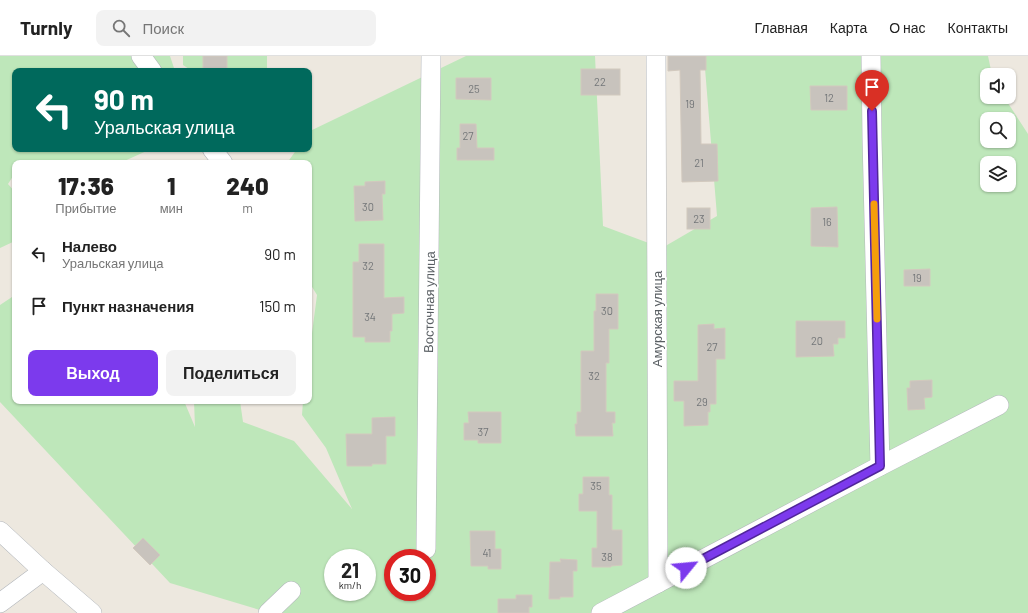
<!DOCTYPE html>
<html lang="ru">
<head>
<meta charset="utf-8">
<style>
  body { margin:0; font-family:Barlow,sans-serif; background:#f2f2f2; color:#222; height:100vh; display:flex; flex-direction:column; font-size:15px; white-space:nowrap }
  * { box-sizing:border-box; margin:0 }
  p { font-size:13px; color:#767676 }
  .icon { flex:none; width:22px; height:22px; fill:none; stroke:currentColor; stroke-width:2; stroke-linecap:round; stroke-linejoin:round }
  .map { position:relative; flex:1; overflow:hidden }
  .panel { position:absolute; left:12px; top:104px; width:300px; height:244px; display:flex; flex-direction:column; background:#fff; border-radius:8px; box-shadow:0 1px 3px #0004 }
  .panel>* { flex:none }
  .guide { position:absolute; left:12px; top:12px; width:300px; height:84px; border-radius:8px; box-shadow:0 1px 3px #0004; background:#00695c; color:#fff; overflow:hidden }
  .buttons { position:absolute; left:980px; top:12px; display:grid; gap:8px }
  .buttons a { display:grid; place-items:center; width:36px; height:36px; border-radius:8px; background:#fff; box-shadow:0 1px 3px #0004; font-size:20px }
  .speed { position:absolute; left:324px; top:493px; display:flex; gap:8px; font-size:20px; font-weight:700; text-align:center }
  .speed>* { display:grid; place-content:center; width:52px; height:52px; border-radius:50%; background:#fff; box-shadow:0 1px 3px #0004; line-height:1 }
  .speed small { font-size:10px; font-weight:400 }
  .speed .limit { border:6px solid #d22; background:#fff; color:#111 }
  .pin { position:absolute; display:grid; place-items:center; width:34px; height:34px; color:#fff; margin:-41px -17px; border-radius:50% 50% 50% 0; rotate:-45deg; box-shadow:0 0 4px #0007 }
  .pin .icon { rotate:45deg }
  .me { position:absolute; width:44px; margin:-22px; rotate:62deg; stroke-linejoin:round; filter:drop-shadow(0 0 3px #0008) }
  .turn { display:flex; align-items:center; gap:14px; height:84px; padding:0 16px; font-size:18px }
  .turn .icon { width:52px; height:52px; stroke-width:2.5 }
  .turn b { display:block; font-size:28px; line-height:34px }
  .eta { display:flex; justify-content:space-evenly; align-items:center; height:68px; text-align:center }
  .eta b { font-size:24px; font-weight:800; line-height:28px }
  .button { display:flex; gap:8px; margin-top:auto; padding:8px 16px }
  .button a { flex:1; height:46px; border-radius:8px; background:#7c3aed; color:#fff; font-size:16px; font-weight:800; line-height:46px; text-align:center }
  .button a+a { background:#f2f2f2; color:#222 }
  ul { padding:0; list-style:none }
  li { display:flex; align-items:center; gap:12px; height:52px; padding:0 16px }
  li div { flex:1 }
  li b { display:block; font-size:15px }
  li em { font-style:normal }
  header { display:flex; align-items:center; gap:24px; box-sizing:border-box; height:56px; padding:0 20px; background:#fff; border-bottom:1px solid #e0e0e0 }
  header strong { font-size:19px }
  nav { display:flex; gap:22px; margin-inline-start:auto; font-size:14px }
  .search { width:280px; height:36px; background:#f2f2f2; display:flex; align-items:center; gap:10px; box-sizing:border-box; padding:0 14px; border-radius:8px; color:#767676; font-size:15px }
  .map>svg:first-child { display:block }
  .green { fill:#bee7ba; fill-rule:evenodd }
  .building { fill:#c8c3bd; stroke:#d2c9be }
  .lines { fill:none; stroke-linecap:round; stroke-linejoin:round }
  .minor-casing { stroke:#b3b7bc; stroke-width:20 }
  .minor { stroke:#fff; stroke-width:19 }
  .route-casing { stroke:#51269a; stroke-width:10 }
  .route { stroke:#7c3aed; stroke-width:7 }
  .slow { stroke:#f59e0b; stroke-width:7 }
  .labels { text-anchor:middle; stroke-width:3.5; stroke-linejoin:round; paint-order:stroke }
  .number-label { font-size:11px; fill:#747779 }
  .street-label { font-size:13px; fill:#585e62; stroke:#fff }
</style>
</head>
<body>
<header>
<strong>Turnly</strong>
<div class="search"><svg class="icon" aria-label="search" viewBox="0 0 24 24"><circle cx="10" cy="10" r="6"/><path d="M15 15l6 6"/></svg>Поиск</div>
<nav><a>Главная</a><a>Карта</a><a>О нас</a><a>Контакты</a></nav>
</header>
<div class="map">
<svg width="1028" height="557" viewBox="0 0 1028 557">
  <rect width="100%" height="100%" fill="#ede8df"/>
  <g class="green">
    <path d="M0,0h170l5,15h-160v78h136l-31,14h-89l-8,-3 -2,3h-6v10l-7,11 7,8v49l-15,7z"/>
    <path d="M183,0h84v15h-75l-9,-6z"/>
    <path d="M466,0h129l8,170 59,22 55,-32 -13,-160h284l4,19h-5v22h17l24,37v479h-758l-100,-30 -170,-181v-97l15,-10v106h169l11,26 -1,-26h46l3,21 51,19 58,68 -26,-61 -24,-33 1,-14h6v-45l8,-61 -8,-13v-119h-22l10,-14h12v-17l1,-1zM987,63h22v22h-22zM987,107h22v22h-22zM333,502h34v34h-34zM393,502h34v34h-34z"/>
  </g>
  <g class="building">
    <rect x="203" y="0" width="24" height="15"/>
    <path d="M668,0h38v14h-6l1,74h16l1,37 -36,1 -2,-112 -12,1z"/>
    <rect x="581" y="13" width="39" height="26"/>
    <path d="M456,22h35v22l-35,-1z"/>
    <path d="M810,30h37v24h-36z"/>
    <path d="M460,68h16l1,24h17v12h-37v-12h3z"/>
    <path d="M385,125v13h-3l1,26 -28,1 -1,-35h11v-4z"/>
    <path d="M837,151l1,40 -27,-1v-38z"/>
    <rect x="687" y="152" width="23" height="21"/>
    <path d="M359,188h25v54l20,-1v16l-12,1v17h-2v11h-25v-5h-12v-75h6z"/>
    <path d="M930,213v17h-26v-16z"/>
    <path d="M596,238h22v35h-9v34h-3v49h9v11h-3l1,13h-37l-1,-12h2v-12h4v-61h13v-40h2z"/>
    <path d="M796,265h49v17h-7v6h-5l1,12 -38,1z"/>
    <path d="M714,268v5l11,-1v31h-9v45h-6v8h-2v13l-24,1v-25h-10v-20h24v-56z"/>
    <path d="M932,324v17l-8,1 1,11 -17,1 -1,-22h3v-7z"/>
    <path d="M468,356h33v31h-23v-3h-14v-17h5z"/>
    <path d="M395,361v19h-9v28h-14v2h-25l-1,-32h26v-16z"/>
    <path d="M583,421h26v18h3v35h10v35l-11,1v1h-19v-19h5v-37h-18v-17h4z"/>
    <path d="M470,475h25v18h6v20h-13v-3h-17z"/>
    <path d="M143,482l17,17 -10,10 -17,-17z"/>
    <path d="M560,503l17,1v11h-4v26h-13v2h-11l1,-37h11z"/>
    <path d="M516,539h16v12h-3v6h-31v-14h18z"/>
  </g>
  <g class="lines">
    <defs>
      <g id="minor">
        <path d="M141,0l11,15"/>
        <path d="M656,0l2,527"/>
        <path d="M871,0l1,82 8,328"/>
        <path d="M212,93l11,14"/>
        <path d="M0,475l43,40 49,42"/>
        <path d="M426,493l5,-493"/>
        <path d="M0,547l43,-32"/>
        <path d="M268,557l23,-22"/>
        <path d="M601,557l279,-147 119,-61"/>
      </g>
    </defs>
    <use href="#minor" class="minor-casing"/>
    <use href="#minor" class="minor"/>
  </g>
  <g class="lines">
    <defs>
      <path id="route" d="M686,512l194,-102 -8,-355"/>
    </defs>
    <use href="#route" class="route-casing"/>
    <use href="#route" class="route"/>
    <path class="slow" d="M874,148l3,115"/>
  </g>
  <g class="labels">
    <g class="number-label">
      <text x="600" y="30">22</text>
      <text x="474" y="37">25</text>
      <text x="829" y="46">12</text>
      <text x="690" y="52">19</text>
      <text x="468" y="84">27</text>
      <text x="699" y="111">21</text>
      <text x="368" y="155">30</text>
      <text x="699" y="167">23</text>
      <text x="827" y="170">16</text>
      <text x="368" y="214">32</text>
      <text x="917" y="226">19</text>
      <text x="607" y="259">30</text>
      <text x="370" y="265">34</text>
      <text x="817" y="289">20</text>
      <text x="712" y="295">27</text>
      <text x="594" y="324">32</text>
      <text x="702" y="350">29</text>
      <text x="483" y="380">37</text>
      <text x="596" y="434">35</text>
      <text x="487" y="501">41</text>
      <text x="607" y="505">38</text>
    </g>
    <g class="street-label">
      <text transform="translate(429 246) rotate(-89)" y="5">Восточная улица</text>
      <text transform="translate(657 263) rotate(-90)" y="5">Амурская улица</text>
    </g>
  </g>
</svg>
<div class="buttons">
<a><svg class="icon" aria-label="sound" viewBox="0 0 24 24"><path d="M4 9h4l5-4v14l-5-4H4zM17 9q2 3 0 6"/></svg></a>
<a><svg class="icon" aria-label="search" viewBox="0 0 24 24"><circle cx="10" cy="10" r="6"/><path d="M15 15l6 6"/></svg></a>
<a><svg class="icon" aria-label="layers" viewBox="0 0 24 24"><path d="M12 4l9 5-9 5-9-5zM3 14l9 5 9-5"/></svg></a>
</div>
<div class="speed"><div>21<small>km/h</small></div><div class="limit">30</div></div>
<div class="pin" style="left:872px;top:55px;background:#d93025"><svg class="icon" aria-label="arrive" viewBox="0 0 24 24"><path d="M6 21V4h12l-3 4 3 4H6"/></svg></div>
<svg class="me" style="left:686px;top:512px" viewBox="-20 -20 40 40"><circle r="19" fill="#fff"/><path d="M0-13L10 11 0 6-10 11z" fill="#7c3aed"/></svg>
<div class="guide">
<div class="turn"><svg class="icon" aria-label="left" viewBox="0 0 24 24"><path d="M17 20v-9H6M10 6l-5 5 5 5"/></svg><div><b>90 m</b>Уральская улица</div></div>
</div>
<section class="panel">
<div class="eta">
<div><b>17:36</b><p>Прибытие</p></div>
<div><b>1</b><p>мин</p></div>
<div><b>240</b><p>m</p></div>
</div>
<ul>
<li><svg class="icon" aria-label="left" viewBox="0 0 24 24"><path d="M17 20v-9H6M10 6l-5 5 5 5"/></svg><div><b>Налево</b><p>Уральская улица</p></div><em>90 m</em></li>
<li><svg class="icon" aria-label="arrive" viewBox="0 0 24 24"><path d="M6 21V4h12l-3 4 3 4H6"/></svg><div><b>Пункт назначения</b></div><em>150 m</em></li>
</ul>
<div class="button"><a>Выход</a><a>Поделиться</a></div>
</section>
</div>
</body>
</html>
